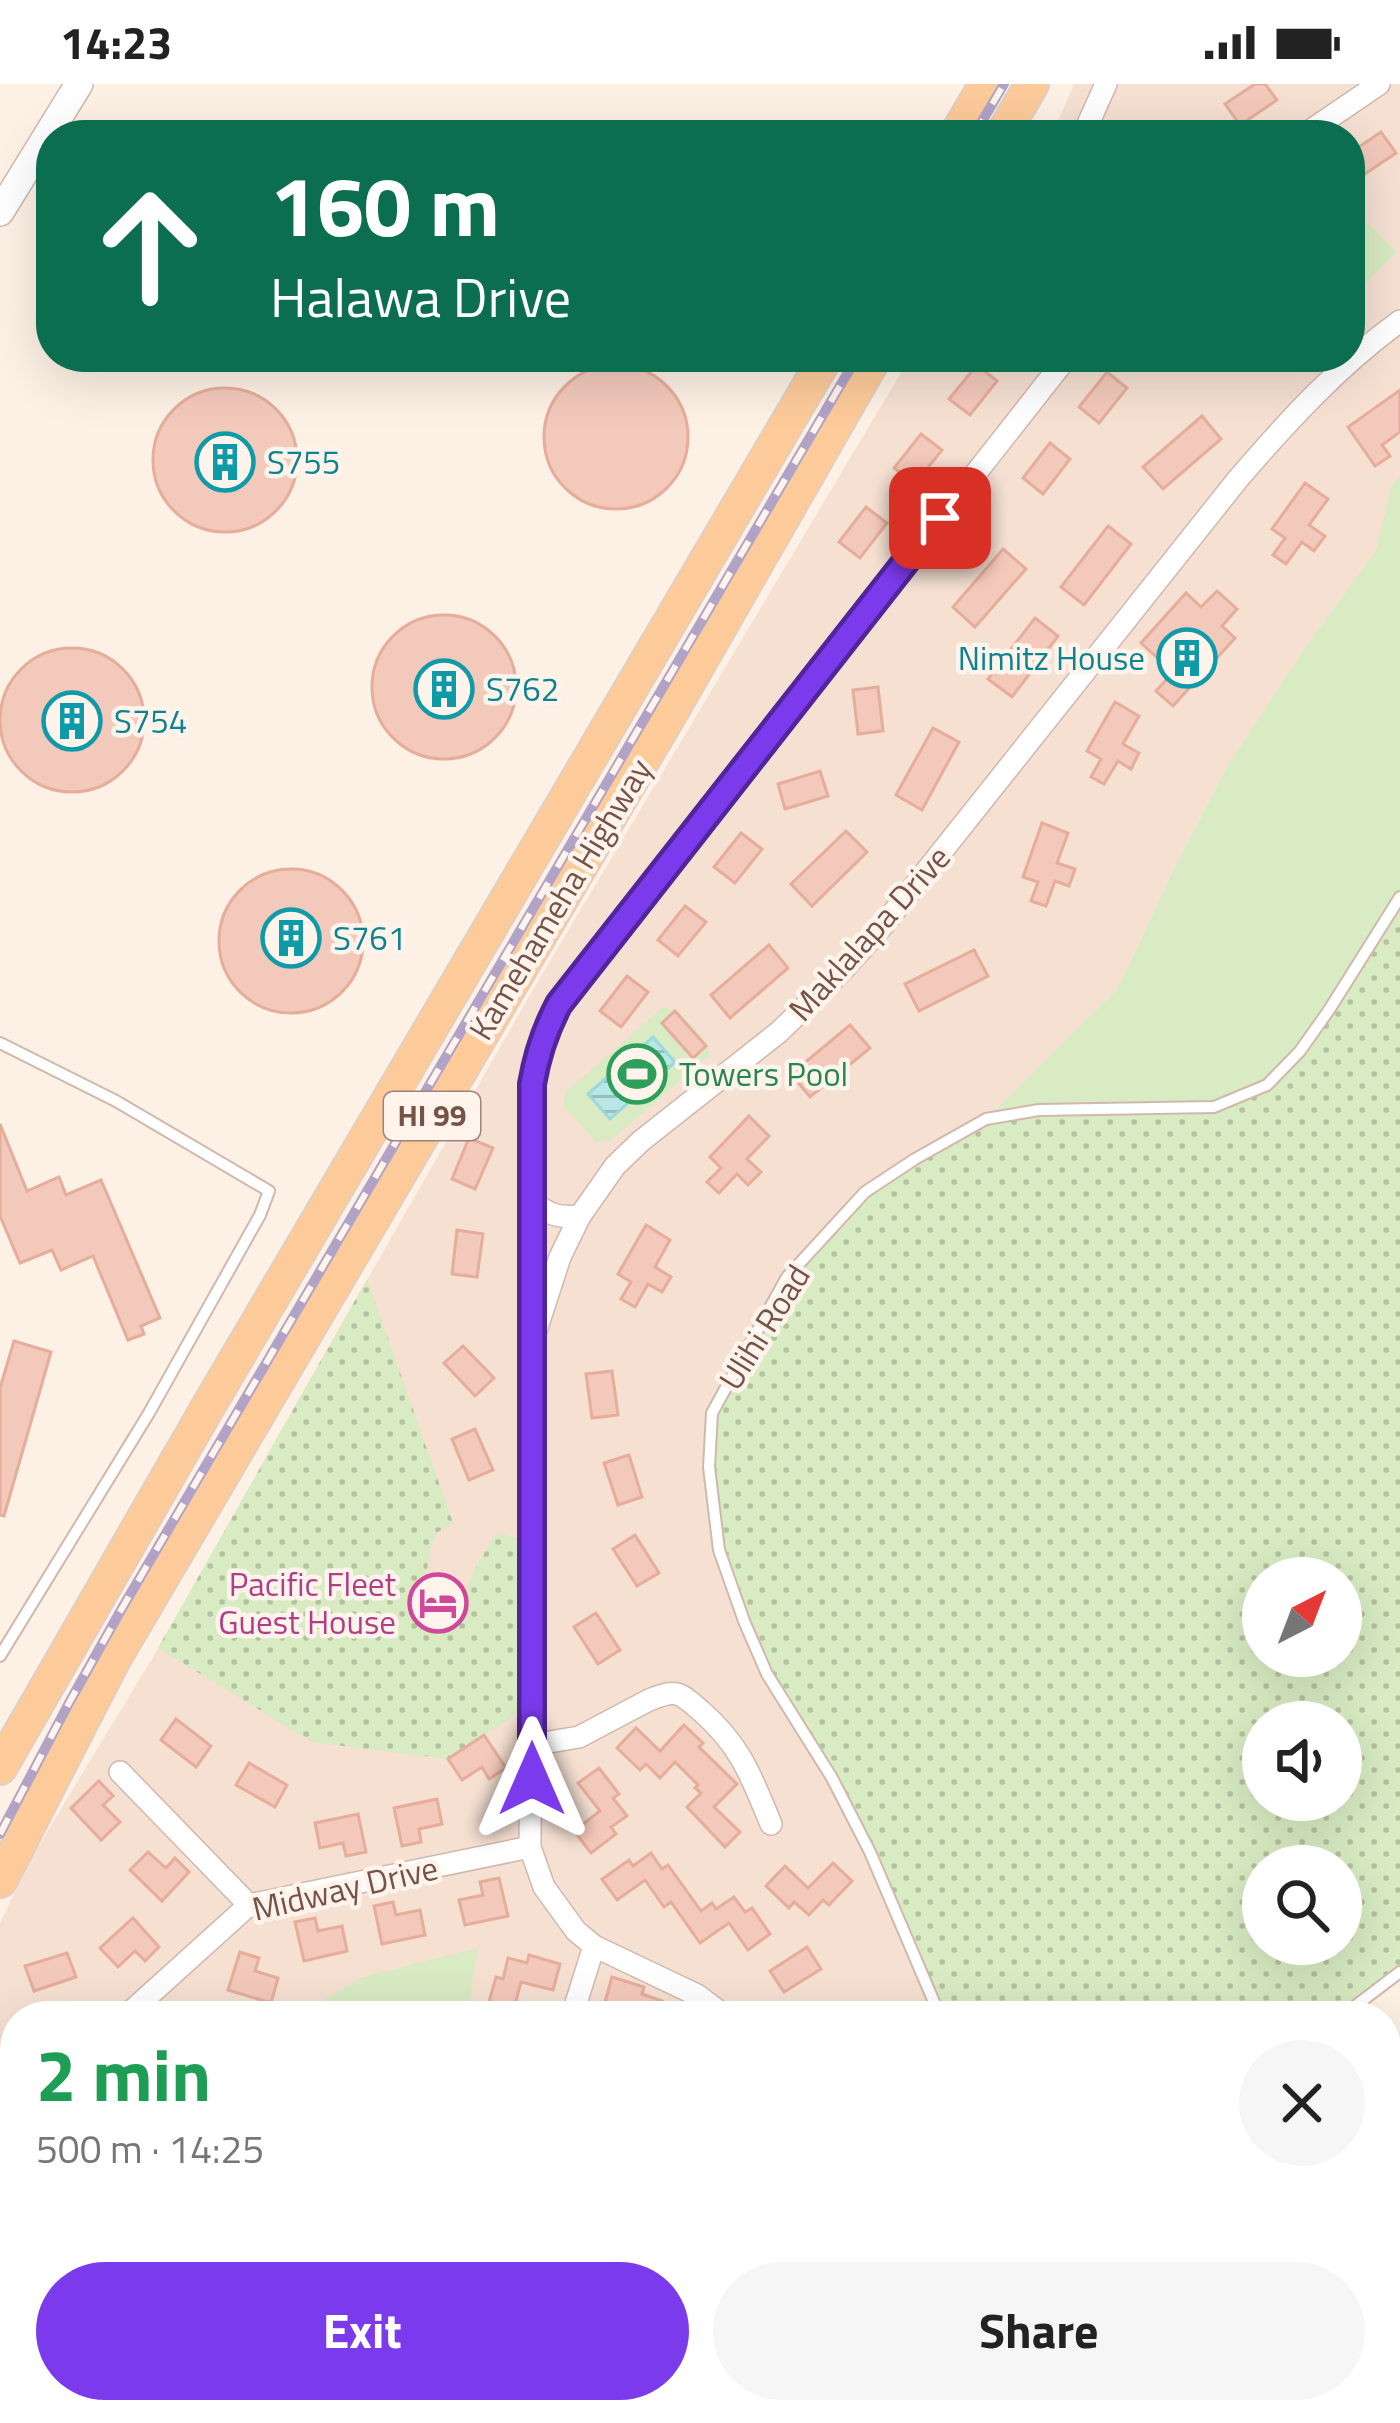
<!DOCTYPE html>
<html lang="en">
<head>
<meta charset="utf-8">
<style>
  body { margin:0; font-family:"Titillium Web",sans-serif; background:#f6f6f6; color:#222; height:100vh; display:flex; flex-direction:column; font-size:45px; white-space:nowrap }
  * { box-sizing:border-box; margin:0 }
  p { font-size:39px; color:#767676 }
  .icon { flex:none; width:66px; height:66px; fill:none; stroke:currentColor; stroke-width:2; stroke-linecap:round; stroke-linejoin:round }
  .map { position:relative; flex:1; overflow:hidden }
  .sheet { position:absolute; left:0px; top:1917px; width:1401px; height:423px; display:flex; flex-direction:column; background:#fff; border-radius:48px 48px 0 0; box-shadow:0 12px 48px #0002 }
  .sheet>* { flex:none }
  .guide { position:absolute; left:36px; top:36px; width:1329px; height:252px; border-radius:48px; box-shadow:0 12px 48px #0002; background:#0b6e4f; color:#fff; overflow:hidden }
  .needle { width:78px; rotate:42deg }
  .tools { position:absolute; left:1242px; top:1473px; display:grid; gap:24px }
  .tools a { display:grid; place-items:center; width:120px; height:120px; border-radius:50%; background:#fff; box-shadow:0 12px 48px #0002; font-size:60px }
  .pin { position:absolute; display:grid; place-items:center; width:102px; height:102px; color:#fff; margin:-51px; border-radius:24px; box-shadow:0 6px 18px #0006 }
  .me { position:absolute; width:132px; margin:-66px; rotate:0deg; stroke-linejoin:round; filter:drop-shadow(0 0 9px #0008) }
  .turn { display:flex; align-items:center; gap:42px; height:252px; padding:0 36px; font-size:54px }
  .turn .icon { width:156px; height:156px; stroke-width:2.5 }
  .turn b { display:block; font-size:84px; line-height:102px }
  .round { display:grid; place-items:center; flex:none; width:126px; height:126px; border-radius:63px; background:#f6f6f6 }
  .summary { display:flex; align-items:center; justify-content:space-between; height:204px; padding:0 36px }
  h1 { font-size:72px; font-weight:700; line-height:90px; color:#1e9e55 }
  .primary-button { display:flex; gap:24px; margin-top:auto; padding:24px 36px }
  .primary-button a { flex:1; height:138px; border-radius:72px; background:#7c3aed; color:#fff; font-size:48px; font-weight:700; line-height:138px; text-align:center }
  .primary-button a+a { background:#f6f6f6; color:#222 }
  .status { display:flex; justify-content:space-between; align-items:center; height:84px; padding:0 60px; background:#fff; direction:ltr }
  .status svg { height:33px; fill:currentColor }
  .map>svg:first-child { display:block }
  .residential { fill:#f5e0d2 }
  .grass { fill:url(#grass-dots); fill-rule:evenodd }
  .green { fill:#d8ebc2 }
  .water { fill:url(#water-rules); stroke:#9ed8d9; stroke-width:3 }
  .building { fill:#f3c9bb; stroke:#e6ad9b; stroke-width:3 }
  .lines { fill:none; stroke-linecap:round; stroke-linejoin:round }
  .service-casing { stroke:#d1b8ad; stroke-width:14 }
  .minor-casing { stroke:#d1b8ad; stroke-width:24 }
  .tertiary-casing { stroke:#d1b8ad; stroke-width:30 }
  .primary-casing { stroke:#d9cfcc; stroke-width:36 }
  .motorway-casing { stroke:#d9cfcc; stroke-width:42 }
  .service { stroke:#fff; stroke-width:10 }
  .minor { stroke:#fff; stroke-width:21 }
  .tertiary { stroke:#fff; stroke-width:27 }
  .primary { stroke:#fdcb9a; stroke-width:33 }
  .motorway { stroke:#f9a599; stroke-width:39 }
  .rail-casing { stroke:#b1a2c7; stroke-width:10 }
  .rail { stroke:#fff4eb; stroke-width:6; stroke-dasharray:18; stroke-linecap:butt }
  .route-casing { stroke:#51269a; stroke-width:30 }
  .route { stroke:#7c3aed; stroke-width:21 }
  .labels { text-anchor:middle; stroke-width:9; stroke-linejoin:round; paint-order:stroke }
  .shield { fill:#fff4eb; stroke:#9f837a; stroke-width:3 }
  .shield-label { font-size:30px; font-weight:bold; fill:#765249 }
  .culture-label { font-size:33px; fill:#0d838f; stroke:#fff4eb; text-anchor:start }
  .street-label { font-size:33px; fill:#765249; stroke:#fff4eb }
  .leisure-label { font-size:33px; fill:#27864d; stroke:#fff4eb; text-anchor:start }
  .hotel-label { font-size:33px; fill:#b23c85; stroke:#fff4eb; text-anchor:end }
</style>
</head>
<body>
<div class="status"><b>14:23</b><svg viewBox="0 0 49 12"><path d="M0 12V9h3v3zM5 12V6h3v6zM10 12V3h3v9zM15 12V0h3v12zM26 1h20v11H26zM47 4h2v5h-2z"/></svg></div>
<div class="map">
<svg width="1400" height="2339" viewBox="0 0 1400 2339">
  <defs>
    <pattern id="grass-dots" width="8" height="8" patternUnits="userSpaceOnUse" patternTransform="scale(3)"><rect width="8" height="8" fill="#d8ebc2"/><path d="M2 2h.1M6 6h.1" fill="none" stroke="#b4c1a0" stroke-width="1.8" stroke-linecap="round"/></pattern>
    <pattern id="water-rules" width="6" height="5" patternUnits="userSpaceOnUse" patternTransform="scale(3)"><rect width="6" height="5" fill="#b8e7e7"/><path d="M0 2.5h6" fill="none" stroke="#9abebd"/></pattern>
  </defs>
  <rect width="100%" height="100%" fill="#fdf0e4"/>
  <path class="residential" d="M1074,0h326v391l-9,11 -15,64 -76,105 -73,112 -55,106 -54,115 -132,131 -154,659 108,238h-925v393h830l-18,14h-827v-500l30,-63 149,-246 100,-180 252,-441 377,-632 4,-4h438v-222h-298z"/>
  <g class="grass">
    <path d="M1400,813v1075l-58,44h-402l-70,-164 -103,-178 -48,-124 -10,-83 3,-54 75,-136 78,-85 50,-33zM1263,1494h78v78h-78zM1263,1638h78v78h-78zM1263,1782h78v78h-78z"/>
    <path d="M367,1195l86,244 -17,10 -6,16 -4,28 -15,33 39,18 28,-65 19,-30 36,9 -1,162 -84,55 -136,-17 -154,-94z"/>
    <path d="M1400,2204v135h-25l-3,-14h14v-111z"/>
  </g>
  <g class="green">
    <path d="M1367,138l30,30 -41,41 -6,-5v-49z"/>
    <path d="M1400,391v422l-71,113 -62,75 -53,22 -175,3 -53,9 132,-131 54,-115 55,-106 73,-112 76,-105 15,-64z"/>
    <path d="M663,923c19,4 43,29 47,48l-99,85 -15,2 -33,-37 2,-12z"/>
    <path d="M478,1864l-11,68h-168l63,-39z"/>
    <path d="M15,2032v240l-15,-4v-219z"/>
    <path d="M566,2325h206l-18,14h-192z"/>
  </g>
  <path class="water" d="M653,953l22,25 -65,57 -22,-25z"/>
  <g class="building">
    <path d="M1255,0h10l12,16 -37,25 -15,-21z"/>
    <path d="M1381,48l15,21 -37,25 -9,-14v-11z"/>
    <circle cx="616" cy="353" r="72"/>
    <path d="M977,281l20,16 -27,34 -21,-16z"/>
    <path d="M1107,288l20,16 -28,35 -20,-16z"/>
    <circle cx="225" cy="376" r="72"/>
    <path d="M1400,306v42l-18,13 8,11 -15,10 -27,-39z"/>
    <path d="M1202,332l19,23 -58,50 -20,-22z"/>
    <path d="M921,350l21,16 -27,34 -21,-16z"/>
    <path d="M1050,359l20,16 -27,35 -20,-16z"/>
    <path d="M1305,399l23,16 -19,26 16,11 -11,15 -12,-9 -16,22 -13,-9 12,-17 -13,-9z"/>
    <path d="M866,423l21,16 -27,35 -21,-16z"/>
    <path d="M1108,442l23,18 -47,61 -23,-18z"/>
    <path d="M1003,465l23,20 -51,58 -22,-20z"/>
    <path d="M1217,507l20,18 -15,17 13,12 -62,68 -17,-15 17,-19 -32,-29 45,-50 15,14z"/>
    <circle cx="444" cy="603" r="72"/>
    <path d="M1035,534l23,18 -46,61 -24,-18z"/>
    <circle cx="72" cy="636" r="72"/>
    <path d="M878,603l5,44 -25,3 -5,-44z"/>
    <path d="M1115,618l24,14 -16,28 16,9 -8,16 -13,-8 -14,23 -13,-7 10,-18 -14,-8z"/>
    <path d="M933,644l26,14 -37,68 -26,-15z"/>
    <path d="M820,687l8,25 -43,13 -7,-25z"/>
    <path d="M1042,739l26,10 -11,30 18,6 -6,17 -14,-5 -9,25 -15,-5 7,-19 -15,-5z"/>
    <path d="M846,747l21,21 -55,54 -21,-22z"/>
    <path d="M741,749l21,16 -27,34 -21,-16z"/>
    <circle cx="291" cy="857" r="72"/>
    <path d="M685,822l21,16 -28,34 -20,-16z"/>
    <path d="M769,861l19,23 -58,50 -19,-23z"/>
    <path d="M974,866l14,26 -69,35 -14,-27z"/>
    <path d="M627,892l21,16 -27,35 -21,-16z"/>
    <path d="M675,927l31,35 -13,12 -31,-35z"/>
    <path d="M850,941l20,23 -60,49 -19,-23z"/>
    <path d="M749,1032l20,20 -22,23 14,13 -13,13 -11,-11 -18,19 -12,-11 14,-14 -11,-11z"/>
    <path d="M0,1040l27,67 32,-14 7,18 35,-15 59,138 -19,8 3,8 -16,6 -35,-84 -32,14 -9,-20 -32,13 -20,-47z"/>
    <path d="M469,1054l24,10 -18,41 -23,-10z"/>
    <path d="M646,1141l24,15 -15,27 16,10 -9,15 -14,-8 -13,23 -14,-8 10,-17 -13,-8z"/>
    <path d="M457,1146l26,4 -6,43 -25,-3z"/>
    <path d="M14,1257l37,11 -47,164 -4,-1v-127z"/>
    <path d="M463,1262l31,32 -19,18 -31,-33z"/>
    <path d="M612,1287l6,44 -26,3 -6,-44z"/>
    <path d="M475,1345l18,41 -24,10 -17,-41z"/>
    <path d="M629,1371l13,42 -24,8 -14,-42z"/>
    <path d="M635,1451l24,38 -22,13 -24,-37z"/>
    <path d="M426,1493l40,19 -16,33 -39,-19z"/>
    <path d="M596,1529l24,37 -22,14 -24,-37z"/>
    <path d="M176,1635l35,27 -15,21 -35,-27z"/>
    <path d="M684,1641l19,18 -4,4 38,37 -23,23 26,25 -15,15 -38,-40 14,-14 -6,-5 3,-3 -23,-23 -15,16 -14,-14 -6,6 -23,-22 19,-20 24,23z"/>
    <path d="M484,1651l22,33 -17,11 -7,-12 -20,13 -14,-21z"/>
    <path d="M249,1679l38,22 -12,22 -39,-22z"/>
    <path d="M599,1684l20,26 -6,4 14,18 -16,11 5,7 -25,19 -17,-22 26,-20 -22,-28z"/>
    <path d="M99,1697l14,15 -10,9 17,17 -19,18 -30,-32z"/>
    <path d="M437,1715l5,25 -23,5 2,13 -19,4 -8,-38z"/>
    <path d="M358,1730l8,38 -20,4 -3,-13 -23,5 -5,-25z"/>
    <path d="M148,1768l18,16 9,-10 14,14 -27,29 -32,-31z"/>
    <path d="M651,1769l11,16 6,-4 33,46 11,-8 4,6 18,-12 11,15 7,-4 18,26 -22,16 -19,-27 -29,20 -29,-41 -7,5 -19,-27 -28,20 -15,-21 27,-19 4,6z"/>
    <path d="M833,1779l19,18 -23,24 -6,-5 -14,15 -15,-13 -5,6 -23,-22 19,-20 23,22z"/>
    <path d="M499,1794l9,38 -43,9 -6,-25 24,-5 -3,-13z"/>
    <path d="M393,1818l3,13 24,-5 5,25 -43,9 -8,-38z"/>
    <path d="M133,1834l26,29 -14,14 -10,-10 -17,16 -18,-19z"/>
    <path d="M315,1834l3,13 24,-5 5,25 -43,10 -9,-39z"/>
    <path d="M807,1863l14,22 -37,23 -14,-21z"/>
    <path d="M240,1868l19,6 -4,13 23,7 -7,25 -43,-13z"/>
    <path d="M67,1869l9,24 -42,14 -9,-25z"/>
    <path d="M529,1871l31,9 -7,26 -32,-8 -9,34 -25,-7 9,-32 7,2 5,-21 19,5z"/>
    <path d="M612,1893l32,10 -2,7 20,7 -4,15h-21l1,-3 -33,-11z"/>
  </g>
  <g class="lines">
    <defs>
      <g id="service">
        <path d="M0,959l116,58 153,90 -9,24 -111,198 -149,243"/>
        <path d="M940,1932l-70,-164 -38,-74 -65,-104 -23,-53 -25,-71 -10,-83 3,-54 75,-136 78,-85 50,-33 71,-40 53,-9 175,-3 53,-22 33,-34 29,-41 71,-113"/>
        <path d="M1342,1932l58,-44"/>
        <path d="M1386,2281l14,-9"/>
        <path d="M1358,2339l4,-14"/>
      </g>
      <g id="minor">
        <path d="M1083,51l23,-51"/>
        <path d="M1304,51l75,-51"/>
        <path d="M532,1116c15,15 27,18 48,16"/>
        <path d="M533,1232l-1,-232 5,-28 22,-52 508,-647"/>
        <path d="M532,1661l47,-8 70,-37c8,-3 19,-8 28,-6 8,2 17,11 24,17 40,35 50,65 70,113"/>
        <path d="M120,1688l129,133"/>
        <path d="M126,1932l123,-111 281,-58"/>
        <path d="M572,1932l22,-70"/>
        <path d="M725,1932l-28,-21 -103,-49 -18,-15 -32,-44 -14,-40 3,-507 27,-83 20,-41 35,-50 26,-25 138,-109 64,-62 42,-47 353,-444c49,-57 100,-113 162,-158"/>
        <path d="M0,2049l15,-17"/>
        <path d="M0,2268l15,4"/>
        <path d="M122,2325l23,8 33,3 191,-6 51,9"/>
        <path d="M754,2339l18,-14"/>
      </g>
      <path id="tertiary" d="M0,128l79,-128"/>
      <g id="primary">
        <path d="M956,51l30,-51"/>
        <path d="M1002,51l30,-51"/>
        <path d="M0,1684l209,-363 617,-1048"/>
        <path d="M0,1797l114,-222 555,-943 206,-359"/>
      </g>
      <g id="motorway">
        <path d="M1386,2034l14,-11"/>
        <path d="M1386,2115l14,-11"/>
        <path d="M982,2339l19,-14"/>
        <path d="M1091,2339l18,-14"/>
      </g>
    </defs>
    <use href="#service" class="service-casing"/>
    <use href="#minor" class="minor-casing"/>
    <use href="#tertiary" class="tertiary-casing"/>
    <use href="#primary" class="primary-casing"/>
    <use href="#motorway" class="motorway-casing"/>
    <use href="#service" class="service"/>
    <use href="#minor" class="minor"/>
    <use href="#tertiary" class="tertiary"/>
    <use href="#primary" class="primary"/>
    <use href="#motorway" class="motorway"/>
    <defs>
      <g id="rail">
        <path d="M974,51l30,-51"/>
        <path d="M0,1750l69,-131 52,-93 736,-1253"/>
      </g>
    </defs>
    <use href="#rail" class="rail-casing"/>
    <use href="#rail" class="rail"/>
  </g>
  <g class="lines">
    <defs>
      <path id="route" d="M532,1695v-695c5,-29 13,-54 27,-80l381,-486"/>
    </defs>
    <use href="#route" class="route-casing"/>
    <use href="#route" class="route"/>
  </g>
  <defs>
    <symbol id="building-ring" viewBox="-11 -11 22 22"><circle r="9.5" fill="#fff4eb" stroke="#0f9aa8" stroke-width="1.5"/><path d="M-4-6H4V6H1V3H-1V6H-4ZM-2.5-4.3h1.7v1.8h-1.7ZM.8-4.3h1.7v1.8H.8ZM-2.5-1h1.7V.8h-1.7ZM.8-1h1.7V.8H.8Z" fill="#0f9aa8"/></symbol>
    <symbol id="stadium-ring" viewBox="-11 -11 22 22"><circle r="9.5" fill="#fff4eb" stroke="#2e9e5b" stroke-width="1.5"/><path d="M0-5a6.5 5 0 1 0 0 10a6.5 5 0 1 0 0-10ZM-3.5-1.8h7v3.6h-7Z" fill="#2e9e5b"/></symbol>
    <symbol id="hotel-ring" viewBox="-11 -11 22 22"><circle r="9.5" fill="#fff4eb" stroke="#d1479c" stroke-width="1.5"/><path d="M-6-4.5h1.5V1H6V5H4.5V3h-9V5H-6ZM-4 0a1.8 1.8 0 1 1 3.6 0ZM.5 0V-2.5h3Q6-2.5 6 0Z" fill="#d1479c"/></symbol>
  </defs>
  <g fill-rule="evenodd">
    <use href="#building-ring" x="192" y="345" width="66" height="66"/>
    <use href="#building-ring" x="1154" y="541" width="66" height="66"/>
    <use href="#building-ring" x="411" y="572" width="66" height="66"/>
    <use href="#building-ring" x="39" y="604" width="66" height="66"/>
    <use href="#building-ring" x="258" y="821" width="66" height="66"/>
    <use href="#stadium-ring" x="604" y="957" width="66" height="66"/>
    <use href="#hotel-ring" x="405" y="1486" width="66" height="66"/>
  </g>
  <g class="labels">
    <rect class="shield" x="384" y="1008" width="96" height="48" rx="9"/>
    <g class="shield-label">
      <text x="432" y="1042">HI 99</text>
    </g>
    <g class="culture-label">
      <text x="267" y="390">S755</text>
      <text x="1145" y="586" text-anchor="end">Nimitz House</text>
      <text x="486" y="617">S762</text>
      <text x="114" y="649">S754</text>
      <text x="333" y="866">S761</text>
    </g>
    <g class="street-label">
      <text transform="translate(560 815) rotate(-59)" y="12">Kamehameha Highway</text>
      <text transform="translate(869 849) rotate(-48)" y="12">Maklalapa Drive</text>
      <text transform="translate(764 1243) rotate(-58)" y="12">Ulihi Road</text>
      <text transform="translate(345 1804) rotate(-13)" y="12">Midway Drive</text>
    </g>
    <g class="leisure-label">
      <text x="679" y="1002">Towers Pool</text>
    </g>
    <g class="hotel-label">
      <text x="396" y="1512">Pacific Fleet<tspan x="396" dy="38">Guest House</tspan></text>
    </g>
  </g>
</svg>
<div class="tools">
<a><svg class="needle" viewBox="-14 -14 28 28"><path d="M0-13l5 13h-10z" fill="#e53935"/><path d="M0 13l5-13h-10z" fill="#767676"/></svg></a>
<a><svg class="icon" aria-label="sound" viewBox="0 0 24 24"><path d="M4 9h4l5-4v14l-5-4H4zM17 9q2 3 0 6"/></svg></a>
<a><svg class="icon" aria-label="search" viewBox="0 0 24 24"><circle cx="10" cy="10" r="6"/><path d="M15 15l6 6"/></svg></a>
</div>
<div class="pin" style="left:940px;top:434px;background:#d93025"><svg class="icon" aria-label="arrive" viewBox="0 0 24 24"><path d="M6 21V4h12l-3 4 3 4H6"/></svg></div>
<svg class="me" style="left:532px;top:1695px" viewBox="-20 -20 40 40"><path d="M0-17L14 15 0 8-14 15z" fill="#7c3aed" stroke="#fff" stroke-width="4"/></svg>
<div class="guide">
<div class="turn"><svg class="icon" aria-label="ahead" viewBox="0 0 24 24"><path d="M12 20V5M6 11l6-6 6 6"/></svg><div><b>160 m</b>Halawa Drive</div></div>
</div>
<section class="sheet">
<div class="summary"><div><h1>2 min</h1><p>500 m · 14:25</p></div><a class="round"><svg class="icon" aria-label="close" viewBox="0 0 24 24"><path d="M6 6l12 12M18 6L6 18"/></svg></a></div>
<div class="primary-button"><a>Exit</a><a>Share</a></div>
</section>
</div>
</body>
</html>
